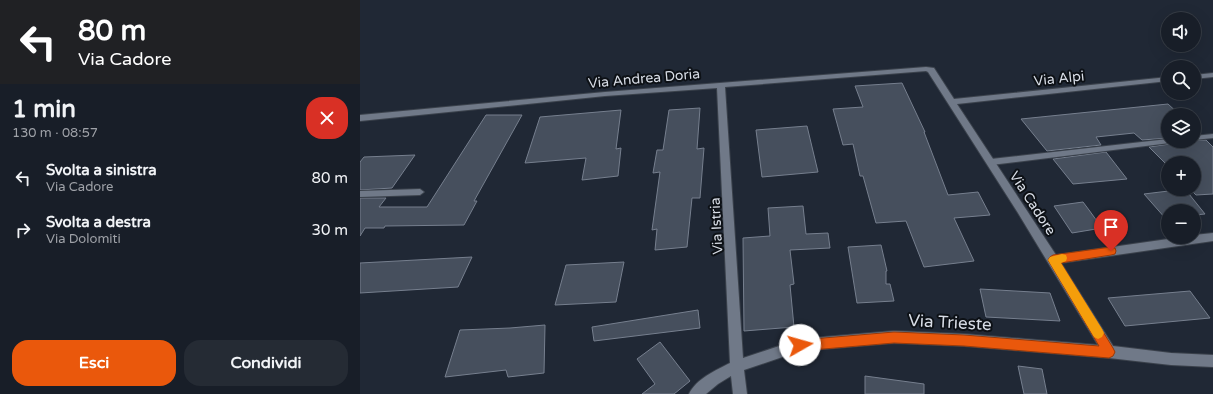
<!DOCTYPE html>
<html lang="it">
<head>
<meta charset="utf-8">
<style>
  body { margin:0; font-family:"Varela Round",sans-serif; background:#252b34; color:#f1f3f6; height:100vh; display:flex; flex-direction:column; font-size:15px; white-space:nowrap }
  * { box-sizing:border-box; margin:0 }
  p { font-size:13px; color:#9fa2a8 }
  .icon { flex:none; width:22px; height:22px; fill:none; stroke:currentColor; stroke-width:2; stroke-linecap:round; stroke-linejoin:round }
  .map { position:relative; flex:1; overflow:hidden }
  .sheet { display:flex; flex-direction:column; background:#181e28; width:360px }
  .sheet>* { flex:none }
  .top-card { background:#202124; color:#fff; overflow:hidden }
  .buttons { position:absolute; left:801px; top:12px; display:grid; gap:8px }
  .buttons a { display:grid; place-items:center; width:40px; height:40px; border-radius:50%; background:#181e28; box-shadow:0 4px 16px #0002,0 0 0 1px #363c45; font-size:20px }
  .pin { position:absolute; display:grid; place-items:center; width:34px; height:34px; color:#fff; margin:-41px -17px; border-radius:50% 50% 50% 0; rotate:-45deg; box-shadow:0 0 4px #0007 }
  .pin .icon { rotate:45deg }
  .me { position:absolute; width:44px; margin:-22px; rotate:83deg; stroke-linejoin:round; filter:drop-shadow(0 0 3px #0008) }
  .turn { display:flex; align-items:center; gap:14px; height:84px; padding:0 12px; font-size:18px }
  .turn .icon { width:52px; height:52px; stroke-width:2.5 }
  .turn b { display:block; font-size:28px; line-height:34px }
  .round { display:grid; place-items:center; flex:none; width:42px; height:42px; border-radius:16px; background:#252b34 }
  .headline { display:flex; align-items:center; justify-content:space-between; height:68px; padding:0 12px }
  h1 { font-size:24px; font-weight:700; line-height:30px }
  .primary-button { display:flex; gap:8px; margin-top:auto; padding:8px 12px }
  .primary-button a { flex:1; height:46px; border-radius:16px; background:#ea580c; color:#fff; font-size:16px; font-weight:700; line-height:46px; text-align:center }
  .primary-button a+a { background:#252b34; color:#f1f3f6 }
  ul { padding:0; list-style:none }
  li { display:flex; align-items:center; gap:12px; height:52px; padding:0 12px }
  li div { flex:1 }
  li b { display:block; font-size:15px }
  li em { font-style:normal }
  main { display:flex; flex:1; min-height:0 }
  .map>svg:first-child { display:block }
  .building { fill:#464f5d; stroke:#767f8e }
  .lines { fill:none; stroke-linecap:round; stroke-linejoin:round }
  .service-casing { stroke:#3b424c; stroke-width:2 }
  .minor-casing { stroke:#3b424c; stroke-width:2 }
  .service { fill:#707988; fill-rule:evenodd }
  .minor { fill:#707988; fill-rule:evenodd }
  .route { fill:#ea580c; stroke:#983908 }
  .slow { fill:#f59e0b }
  .labels { text-anchor:middle; stroke-width:4; stroke-linejoin:round; paint-order:stroke }
  .street-label { font-size:14px; fill:#d8dde6; stroke:#0d1116 }
  .near-street-label { font-size:17px; fill:#d8dde6; stroke:#0d1116 }
</style>
</head>
<body>
<main>
<section class="sheet">
<div class="top-card">
<div class="turn"><svg class="icon" aria-label="left" viewBox="0 0 24 24"><path d="M17 20v-9H6M10 6l-5 5 5 5"/></svg><div><b>80 m</b>Via Cadore</div></div>
</div>
<div class="headline"><div><h1>1 min</h1><p>130 m · 08:57</p></div><a class="round" style="background:#d93025;color:#fff"><svg class="icon" aria-label="close" viewBox="0 0 24 24"><path d="M6 6l12 12M18 6L6 18"/></svg></a></div>
<ul>
<li><svg class="icon" aria-label="left" viewBox="0 0 24 24"><path d="M17 20v-9H6M10 6l-5 5 5 5"/></svg><div><b>Svolta a sinistra</b><p>Via Cadore</p></div><em>80 m</em></li>
<li><svg class="icon" aria-label="right" viewBox="0 0 24 24"><path d="M7 20v-9h11M14 6l5 5-5 5"/></svg><div><b>Svolta a destra</b><p>Via Dolomiti</p></div><em>30 m</em></li>
</ul>
<div class="primary-button"><a>Esci</a><a>Condividi</a></div>
</section>
<div class="map">
<svg width="853" height="394" viewBox="0 0 853 394">
  <rect width="100%" height="100%" fill="#202835"/>
  <g class="building">
    <path d="M542,83l23,49h-1l24,63 30,-3 12,23 -36,3 20,43 -50,6 -18,-46 -30,2 -13,-47h-3l-7,-32 -10,1 -10,-36 30,-2 -8,-21z"/>
    <path d="M808,104l12,11h-12v23l-26,2 -8,-7 -38,4 5,8 -54,6 -26,-32z"/>
    <path d="M340,108l-3,41 7,-1 -4,50h-8l-5,49 -32,3 2,-21 -5,1 8,-58 -7,1 4,-23h6l6,-40z"/>
    <path d="M261,110l-5,39 5,-1 -3,28 -36,4 4,-22 -61,5 15,-46z"/>
    <path d="M126,115h36l-48,86h3l-13,24 -79,1 -1,2h-19l-5,8v-38h26l-7,9h48z"/>
    <path d="M447,126l11,46 -56,5 -6,-47z"/>
    <path d="M846,140l7,7v47l-17,1 -6,-6h4v-26h-26v3l-19,-19 21,-3 5,-3z"/>
    <path d="M746,152l21,27 -54,5 -20,-25z"/>
    <path d="M55,155l-23,33 -32,2v-28l4,-5z"/>
    <path d="M825,189l20,25 -11,1v-4h-26v8h-2l-22,-25z"/>
    <path d="M723,202l6,8 13,18 -30,5 -18,-27z"/>
    <path d="M443,206l3,28 22,-1 2,15 -40,2 4,34 -4,1 4,42 -50,4 -1,-93 27,-2 -2,-28z"/>
    <path d="M521,245l6,26h-1v13h4l4,17 -37,2 -9,-56z"/>
    <path d="M112,257l-14,30 -98,6v-30z"/>
    <path d="M264,262l-8,40 -61,3 11,-40z"/>
    <path d="M620,289l70,4 10,28 -74,-4z"/>
    <path d="M830,291l20,27 -85,8 -17,-28z"/>
    <path d="M338,310l2,18 -106,13 -2,-14z"/>
    <path d="M185,325l-1,48 -36,4 -2,-7 -61,7 15,-47 50,-2z"/>
    <path d="M300,342l30,39 -16,13h-32l13,-10 -18,-25z"/>
    <path d="M658,366l24,3 5,25h-23z"/>
    <path d="M505,376l59,8v10h-59z"/>
  </g>
  <g class="lines">
    <defs>
      <g id="service">
        <path d="M853,134v4l-19,2v-4z"/>
        <path d="M808,139v2h6l-4,2 -179,22 -4,-3 4,-3z"/>
        <path d="M60,189l4,3 -4,3 -60,2v-6z"/>
      </g>
      <g id="minor">
        <path d="M566,67l8,1 20,31 214,-22v4l-211,23 99,151 126,-18h12v-2l19,-2v8l-152,22 52,83 58,7 42,2v12l-42,-2 -62,-7 -145,-12 -70,-3 -94,8 -56,19 3,24h-14l-2,-18 -13,8 -12,10h-17c7,-15 27,-24 41,-31l-13,-275 -112,8 -245,25v-6l245,-23zM566,71l2,1 90,141 80,132 -134,-11 -70,-3 -94,8 -57,19 -18,-271z"/>
        <path d="M853,73v4l-19,2v-4z"/>
      </g>
    </defs>
    <use href="#service" class="service-casing"/>
    <use href="#minor" class="minor-casing"/>
    <use href="#service" class="service"/>
    <use href="#minor" class="minor"/>
  </g>
  <path class="route" d="M751,247l4,1 1,3 -1,3 -4,1 -50,8 52,85 2,4 -2,4 -4,2 -145,-12 -70,-3 -94,8 -4,-2 -1,-4 1,-4 4,-1 94,-8 70,3 135,11 -51,-86 2,-3 3,-2z"/>
  <path class="slow" d="M702,254l4,1 1,3 -1,3 -5,2 41,66 2,4 -2,4 -4,2 -4,-2 -46,-77 2,-3z"/>
  <g class="labels">
    <g class="street-label">
      <text transform="translate(284 78) rotate(-5)" y="5">Via Andrea Doria</text>
      <text transform="translate(699 78) rotate(-6)" y="5">Via Alpi</text>
      <text transform="translate(673 203) rotate(57)" y="5">Via Cadore</text>
      <text transform="translate(356 226) rotate(-93)" y="5">Via Istria</text>
    </g>
    <g class="near-street-label">
      <text transform="translate(590 322) rotate(3)" y="6">Via Trieste</text>
    </g>
  </g>
</svg>
<div class="buttons">
<a><svg class="icon" aria-label="sound" viewBox="0 0 24 24"><path d="M4 9h4l5-4v14l-5-4H4zM17 9q2 3 0 6"/></svg></a>
<a><svg class="icon" aria-label="search" viewBox="0 0 24 24"><circle cx="10" cy="10" r="6"/><path d="M15 15l6 6"/></svg></a>
<a><svg class="icon" aria-label="layers" viewBox="0 0 24 24"><path d="M12 4l9 5-9 5-9-5zM3 14l9 5 9-5"/></svg></a>
<a>+</a>
<a>−</a>
</div>
<div class="pin" style="left:751px;top:251px;background:#d93025"><svg class="icon" aria-label="arrive" viewBox="0 0 24 24"><path d="M6 21V4h12l-3 4 3 4H6"/></svg></div>
<svg class="me" style="left:440px;top:345px" viewBox="-20 -20 40 40"><circle r="19" fill="#fff"/><path d="M0-13L10 11 0 6-10 11z" fill="#ea580c"/></svg>
</div>
</main>
</body>
</html>
